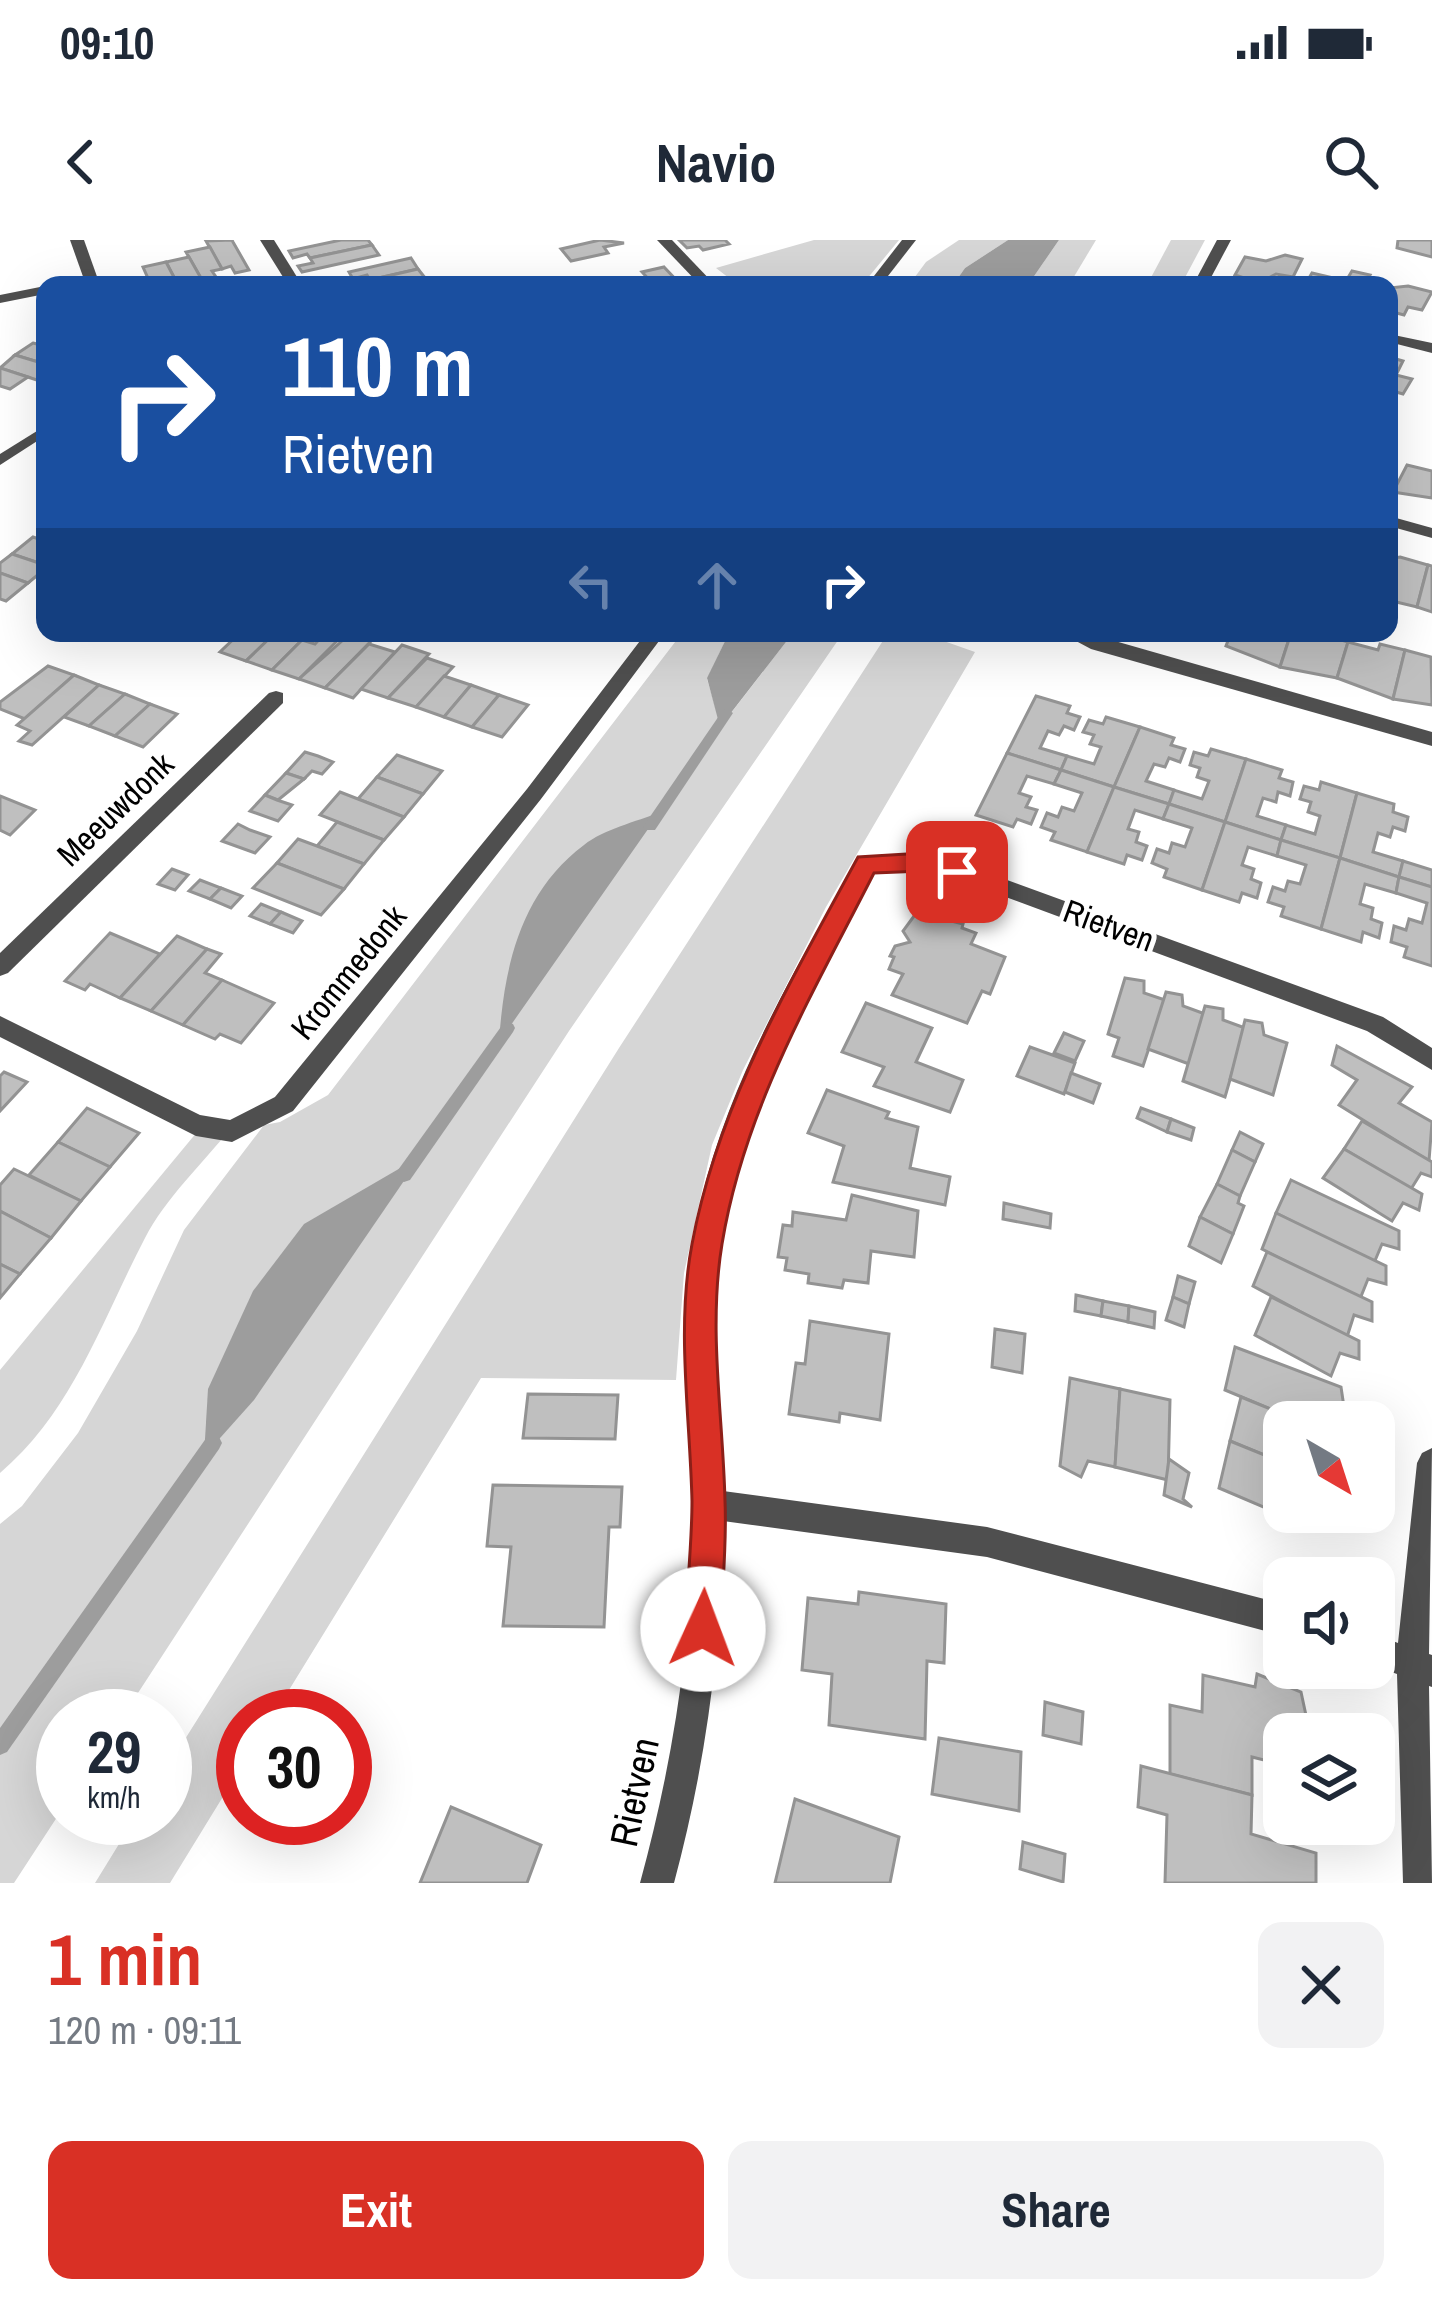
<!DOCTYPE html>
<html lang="en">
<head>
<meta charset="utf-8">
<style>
  body { margin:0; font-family:"Archivo Narrow",sans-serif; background:#f2f2f3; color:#1f2937; height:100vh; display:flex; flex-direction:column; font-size:45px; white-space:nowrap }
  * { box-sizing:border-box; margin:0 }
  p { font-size:39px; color:#747a83 }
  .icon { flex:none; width:66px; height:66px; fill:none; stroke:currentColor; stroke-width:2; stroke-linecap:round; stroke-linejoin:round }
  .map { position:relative; height:1643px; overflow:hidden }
  .drawer { display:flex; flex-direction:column; background:#fff; flex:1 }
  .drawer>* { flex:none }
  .guide { position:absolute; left:36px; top:36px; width:1362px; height:366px; border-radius:24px; box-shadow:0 12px 48px #0002; background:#1a4fa0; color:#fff; overflow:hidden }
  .needle { width:78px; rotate:141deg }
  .fabs { position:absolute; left:1263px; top:1161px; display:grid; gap:24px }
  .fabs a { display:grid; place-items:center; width:132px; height:132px; border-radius:24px; background:#fff; box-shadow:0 12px 48px #0002; font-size:60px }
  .speed { position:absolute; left:36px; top:1449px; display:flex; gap:24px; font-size:60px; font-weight:700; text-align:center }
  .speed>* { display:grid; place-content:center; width:156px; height:156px; border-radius:50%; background:#fff; box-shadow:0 12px 48px #0002; line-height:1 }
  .speed small { font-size:30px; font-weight:400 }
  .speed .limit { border:18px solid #d22; background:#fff; color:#111 }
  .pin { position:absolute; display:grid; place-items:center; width:102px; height:102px; color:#fff; margin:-51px; border-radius:24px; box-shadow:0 6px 18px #0006 }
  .me { position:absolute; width:132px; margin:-66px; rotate:2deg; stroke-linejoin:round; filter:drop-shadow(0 0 9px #0008) }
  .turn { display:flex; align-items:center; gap:42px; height:252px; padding:0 48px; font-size:54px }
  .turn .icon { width:156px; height:156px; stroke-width:2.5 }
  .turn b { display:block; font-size:84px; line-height:102px }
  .lanes { display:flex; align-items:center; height:114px; padding:0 48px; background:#0003; justify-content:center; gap:60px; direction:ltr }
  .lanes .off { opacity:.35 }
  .round { display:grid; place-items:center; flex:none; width:126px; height:126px; border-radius:24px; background:#f2f2f3 }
  .headline { display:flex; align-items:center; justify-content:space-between; height:204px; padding:0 48px }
  h1 { font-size:72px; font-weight:800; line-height:90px; color:#d93025 }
  .primary-button { display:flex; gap:24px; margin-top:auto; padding:24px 48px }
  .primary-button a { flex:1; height:138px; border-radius:24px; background:#d93025; color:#fff; font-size:48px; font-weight:800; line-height:138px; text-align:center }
  .primary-button a+a { background:#f2f2f3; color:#1f2937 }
  .status { display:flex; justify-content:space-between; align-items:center; height:84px; padding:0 60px; background:#fff; direction:ltr }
  .status svg { height:33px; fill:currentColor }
  header { display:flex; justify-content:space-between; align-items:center; height:156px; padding:0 48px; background:#fff; font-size:54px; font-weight:800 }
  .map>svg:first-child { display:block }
  .green { fill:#d6d6d6 }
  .water { fill:#9d9d9d }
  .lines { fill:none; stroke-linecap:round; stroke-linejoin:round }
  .stream { fill:#9d9d9d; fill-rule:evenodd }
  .building { fill:#bfbfbf; stroke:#939393; stroke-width:3 }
  .service { fill:#4f4f4f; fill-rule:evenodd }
  .minor { fill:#4f4f4f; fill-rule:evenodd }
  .route { fill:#d93025; stroke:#8d1f18; stroke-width:3 }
  .labels { text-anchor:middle; stroke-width:10; stroke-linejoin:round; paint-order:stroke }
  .street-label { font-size:33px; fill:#000; stroke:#fff }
  .near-street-label { font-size:39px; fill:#000; stroke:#fff }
</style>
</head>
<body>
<div class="status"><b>09:10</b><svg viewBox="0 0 49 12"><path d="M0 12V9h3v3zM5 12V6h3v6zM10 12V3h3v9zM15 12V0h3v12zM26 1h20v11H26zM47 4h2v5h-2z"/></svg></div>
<header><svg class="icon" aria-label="back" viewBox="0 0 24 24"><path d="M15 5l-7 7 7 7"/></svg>Navio<svg class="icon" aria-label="search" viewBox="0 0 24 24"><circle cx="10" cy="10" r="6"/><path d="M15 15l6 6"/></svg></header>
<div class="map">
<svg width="1432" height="1643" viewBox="0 0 1432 1643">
  <rect width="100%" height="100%" fill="#fff"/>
  <g class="green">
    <path d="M814,0h85l-37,45h-124l-22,-17z"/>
    <path d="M959,0h49l-43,28 -12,17h-44l17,-23z"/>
    <path d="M1059,0h37l-27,45h-41z"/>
    <path d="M1171,0h34l-24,45h-34z"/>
    <path d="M682,393h47l-22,46 14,47 72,-93h50l-274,398 -446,685h-60v92l-49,75h-14v-359l22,-18 56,-73 59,-102 47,-101 80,-105 16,-3 48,-27z"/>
    <path d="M888,393h33l54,19 -149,255 -83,163 -31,75 -28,128 -8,107 -195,-2 -208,338h-30v48l-73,119h-75l40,-65h30v-47l454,-723z"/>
    <path d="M202,886l29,2c-28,35 -66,71 -86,110 -43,82 -72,173 -145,235v-103z"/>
  </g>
  <g class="water">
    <path d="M1008,0h51l-31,45h-75l12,-17z"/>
    <path d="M729,393h64l-73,94 -13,-49z"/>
    <path d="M660,572l-161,230c5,-75 21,-149 85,-197 20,-16 52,-23 76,-33z"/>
    <path d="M421,916l-167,244 -50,56 4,-67 45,-98 51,-67z"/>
  </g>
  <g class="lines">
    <g class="stream">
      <path d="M727,469l6,4 -78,117h-10l-2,-3 2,-3 78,-114z"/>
      <path d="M508,782l5,2 2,4 -2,4 -103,148 -6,2 -6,-2 -2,-5 2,-5 105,-146z"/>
      <path d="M213,1194l6,3 3,6 -3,6 -212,303 -7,3v-27l207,-291z"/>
    </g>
  </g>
  <g class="building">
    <path d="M232,0l1,2 16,28 -14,3 -4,-7 -9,3 -16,-28z"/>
    <path d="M341,0h27l4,5 -62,13 -3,-4 -14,4 -4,-7z"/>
    <path d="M600,0l24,3 -20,4 4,6 -37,8 -10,-12z"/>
    <path d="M679,0h46l4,4 -26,6 -4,-4 -12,2z"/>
    <path d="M1432,0v17l-35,-9 1,-8z"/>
    <path d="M372,5l7,10 -77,17 -4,-6 15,-3 -3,-5z"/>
    <path d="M210,7l12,22 -10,2 4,6 -14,3 -16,-28z"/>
    <path d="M1285,15l17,4 -9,18 -17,-3 -17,9 -24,-8 10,-18 21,4z"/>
    <path d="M189,17l13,23 3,5h-27l-12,-23z"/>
    <path d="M411,18l7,11 -48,11 -3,-5 -14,4 -4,-7z"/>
    <path d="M166,22l12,23h-27l-8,-18z"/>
    <path d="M664,27l17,18h-27l-12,-13z"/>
    <path d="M418,29l8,10 -57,6 4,-1 -3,-4z"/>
    <path d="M1352,31l18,4 -6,10h-59l7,-12 34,8z"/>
    <path d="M1408,46l24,6 -10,18 -14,-3 -4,8 -15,-4v-23z"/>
    <path d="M33,103l12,3v18l-30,-9z"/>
    <path d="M15,115l30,9v11l-8,5 -37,-12z"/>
    <path d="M1389,117l14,4 -7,14 16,4 -9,15 -14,-4z"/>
    <path d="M0,128l28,9 -18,12 -10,-3z"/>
    <path d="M1407,225l25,6v27l-39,-6z"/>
    <path d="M33,297l12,4v24l-33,-11z"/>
    <path d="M12,314l33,11v4l-17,14 -28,-10v-10z"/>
    <path d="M1400,317l28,8 -11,42 -25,-6 -3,4v-46z"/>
    <path d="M1428,325l4,1v46l-15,-5z"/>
    <path d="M0,333l28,10 -22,18 -6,-2z"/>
    <path d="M240,393h35l-29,28 -26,-9z"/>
    <path d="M275,393l27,7 -30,30 -26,-9z"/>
    <path d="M325,393l15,5 -41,41 -27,-9 30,-30 13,4z"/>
    <path d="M351,393l24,4 -50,51 -26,-9z"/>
    <path d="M1231,393h60l-11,34 -54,-21z"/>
    <path d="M1291,393h27l30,9 -11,36 -57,-11z"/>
    <path d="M1348,402l30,8 2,-6 25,6 -12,49 -56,-21z"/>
    <path d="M369,404l26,8 -42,46 -28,-10z"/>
    <path d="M402,405l27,9 -41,44 -27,-9z"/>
    <path d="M1405,410l26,7 1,48 -39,-6z"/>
    <path d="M427,418l26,9 -37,40 -28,-9z"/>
    <path d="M48,426l26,9 -49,44 -25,-10v-7z"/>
    <path d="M74,435l25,10 -67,60 -13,-4 11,-10 -13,-6z"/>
    <path d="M444,436l27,9 -27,32 -28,-10z"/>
    <path d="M99,445l26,9 -36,32 -25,-9z"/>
    <path d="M471,445l28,10 -27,32 -28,-10z"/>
    <path d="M125,454l25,10 -35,32 -26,-10z"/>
    <path d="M499,455l29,10 -26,32 -30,-10z"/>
    <path d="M1036,456l34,10 -3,7 13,4 -6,13 -10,-4 -5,9 -11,-4 -8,17 27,8 -6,14 -54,-17z"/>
    <path d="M150,464l27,10 -34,33 -28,-11z"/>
    <path d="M1106,477l34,10 -26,60 -53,-17 6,-14 27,8 7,-17 -11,-3 4,-9 -11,-3 6,-12 14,4z"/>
    <path d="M1140,487l34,11 -3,7 14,4 -5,13 -11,-4 -4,9 -11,-3 -8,17 28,9 -5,14 -55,-17z"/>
    <path d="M1211,509l35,10 -21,63 -56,-18 5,-14 28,9 7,-18 -12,-4 3,-9 -10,-3 4,-13 14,4z"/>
    <path d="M305,512l13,4 15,6 -11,12 -10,-3 -8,8 -18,-6z"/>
    <path d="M1007,513l54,17 -7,14 -27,-8 -8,17 12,4 -5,10 11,3 -6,14 -14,-5 -4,8 -37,-12z"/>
    <path d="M397,515l45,16 -19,23 -46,-17z"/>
    <path d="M1246,519l36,11 -3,8 14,4 -3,14 -12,-4 -2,10 -13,-4 -6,18 29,9 -5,15 -56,-18z"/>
    <path d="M1061,530l53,17 -27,65 -36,-12 4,-8 -14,-5 6,-14 11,4 4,-10 12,4 8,-18 -28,-9z"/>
    <path d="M286,533l18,6 -26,21 -13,-5z"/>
    <path d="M377,537l46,17 -19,23 -46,-18z"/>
    <path d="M1321,542l36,11 -17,65 -59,-18 5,-15 29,9 5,-18 -12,-4 3,-10 -11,-3 4,-13 15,4z"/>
    <path d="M1114,547l55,17 -6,15 -28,-9 -7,19 11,3 -3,10 11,4 -5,14 -15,-5 -3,9 -37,-12z"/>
    <path d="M340,552l18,7 46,18 -20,23 -64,-25z"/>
    <path d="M1357,553l37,11 -1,8 15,5 -3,14 -12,-4 -3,10 -12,-4 -5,19 30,9 -4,16 -59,-19z"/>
    <path d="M265,555l12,5 15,5 -14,16 -28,-10z"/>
    <path d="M0,556l35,14 -25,25 -10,-5z"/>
    <path d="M1169,564l56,18 -23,68 -38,-13 3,-8 -15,-6 5,-14 12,4 3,-10 13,4 7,-19 -29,-9z"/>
    <path d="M337,582l47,18 -20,24 -47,-18z"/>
    <path d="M1225,582l56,18 -4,16 -29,-9 -6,18 12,4 -3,10 10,4 -4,15 -15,-5 -3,9 -37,-12z"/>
    <path d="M238,584l12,6 20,7 -15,16 -33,-12z"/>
    <path d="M298,599l19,7 47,18 -20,25 -67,-26z"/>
    <path d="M1281,600l59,18 -19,71 -40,-13 3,-9 -16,-5 5,-15 12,4 3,-10 12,3 6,-19 -29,-9z"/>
    <path d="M1340,618l59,19 -3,16 -31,-9 -5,20 13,4 -2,11 11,4 -3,15 -16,-6 -2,10 -40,-13z"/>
    <path d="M1403,621l29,9v17l-33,-10z"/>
    <path d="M277,623l67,26 -23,26 -68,-27z"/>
    <path d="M172,629l16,6 -13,15 -17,-6z"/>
    <path d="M1399,637l33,10v79l-28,-9 3,-10 -16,-5 3,-16 12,4 3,-11 13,4 5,-20 -31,-10z"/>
    <path d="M200,640l21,8 -11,11 -21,-8z"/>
    <path d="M221,648l21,8 -11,12 -21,-9z"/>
    <path d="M261,664l20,8 -11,12 -20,-8z"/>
    <path d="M281,672l21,9 -9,12 -23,-9z"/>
    <path d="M917,672l46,12 -1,4 14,5 -5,11 34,13 -15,37 -8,-3 -15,32 -75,-28 11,-21 -14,-5 5,-12 -4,-1 5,-10 15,-4 -7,-11z"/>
    <path d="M110,693l50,21 -40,44 -30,-14 -5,6 -20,-9z"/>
    <path d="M177,696l30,13 -56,62 -31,-13z"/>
    <path d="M207,709l14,5 -16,19 17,7 -39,45 -32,-14z"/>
    <path d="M1125,738l19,3v12l21,7 -22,66 -30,-10 6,-18 -11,-4z"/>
    <path d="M222,740l52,23 -33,40 -21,-9 -5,5 -32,-14z"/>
    <path d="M1166,752l16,3 1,11 22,8 -16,50 -41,-15z"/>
    <path d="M866,763l66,25 -16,34 47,18 -13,32 -76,-26 10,-19 -42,-15z"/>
    <path d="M1205,766l18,3v11l22,8 -20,69 -42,-16z"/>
    <path d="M1245,780l17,3 2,12 23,8 -14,52 -43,-16z"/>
    <path d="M1064,793l20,8 -9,20 -21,-8z"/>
    <path d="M1337,806l75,41 -13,16 33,19 -3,39 -90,-56 18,-25 -25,-15z"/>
    <path d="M1030,807l45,16 -11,31 -47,-18z"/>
    <path d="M4,832l23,10 -27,29v-35z"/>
    <path d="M1071,833l29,11 -7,19 -28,-11z"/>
    <path d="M827,850l62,22 -3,6 32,9 -8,41 40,9 -5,28 -112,-23 11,-36 -36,-13z"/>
    <path d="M87,868l52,25 -29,34 -52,-25z"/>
    <path d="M1141,868l30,11 -4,13 -30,-14z"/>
    <path d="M1171,879l23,9 -3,12 -24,-8z"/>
    <path d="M1362,881l70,41v15l-11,-4 -10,16 -67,-40z"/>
    <path d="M1240,892l23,12 -8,18 -23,-12z"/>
    <path d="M58,902l52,25 -29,34 -52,-26z"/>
    <path d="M1344,909l78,45 -3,16 -16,-7 -11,18 -69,-43z"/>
    <path d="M1232,910l23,12 -15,34 -23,-12z"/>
    <path d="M14,929l67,32 -30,37 -51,-27v-26z"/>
    <path d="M1291,940l108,51v18l-17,-5 -8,19 -98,-50z"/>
    <path d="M1217,944l23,12 -2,7 6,3 -11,28 -33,-17z"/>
    <path d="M852,955l66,16 -4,46 -43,-6 -3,32 -24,-3 -2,8 -34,-5 1,-9 -24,-4 2,-12 -9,-1 5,-32 9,1 1,-14 53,8z"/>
    <path d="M1004,963l47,11 -1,14 -47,-9z"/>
    <path d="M0,971l51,27 -31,36 -20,-10z"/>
    <path d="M1276,973l110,53v18l-18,-5 -8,20 -98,-50z"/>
    <path d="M1200,977l33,17 -12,29 -32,-17z"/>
    <path d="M1267,1012l105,50v19l-18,-6 -7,22 -94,-51z"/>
    <path d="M0,1024l20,10 -20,24z"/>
    <path d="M1178,1036l17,6 -6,22 -16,-7z"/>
    <path d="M1076,1055l27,6 -2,15 -26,-5z"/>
    <path d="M1173,1057l16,7 -5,23 -18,-7z"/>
    <path d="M1271,1057l88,44v18l-19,-6 -9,23 -76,-41z"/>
    <path d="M1103,1061l26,5 -1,16 -27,-6z"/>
    <path d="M1129,1066l26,6 -1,16 -26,-6z"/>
    <path d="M810,1081l79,13 -9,86 -40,-7 -1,9 -50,-8 7,-51 9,1z"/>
    <path d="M995,1089l30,5 -3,39 -30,-6z"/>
    <path d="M1235,1107l106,40 3,20 -18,-2 -3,17h-21l-77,-32z"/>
    <path d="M1070,1138l50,11 -5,78 -27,-6 -7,16 -21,-11z"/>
    <path d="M1120,1149l50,11 -2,80 -53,-13z"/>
    <path d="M528,1154l90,1 -3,44 -92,-1z"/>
    <path d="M1241,1157l61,25h-18v41l-54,-22z"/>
    <path d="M1230,1201l54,22v49h21l-2,12 -84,-36z"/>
    <path d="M1169,1219l20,14 -6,26 9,8 -28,-12z"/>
    <path d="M493,1245l129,2 -2,40h-11l-5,100 -101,-1 8,-79 -24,-1z"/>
    <path d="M859,1352l87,12 -2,59 -17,-2 -2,78 -96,-14 3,-51 -30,-4 6,-72 50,6z"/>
    <path d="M1257,1434l44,18 9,42h-26v31l-32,-8v38l-82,-21v-69l32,7 1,-37 52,12z"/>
    <path d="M1045,1462l38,10 -2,32 -38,-9z"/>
    <path d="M939,1498l82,14 -2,59 -87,-17z"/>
    <path d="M1141,1526l111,29 -1,39 65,19v30h-151l2,-68 -29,-8z"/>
    <path d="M795,1559l104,38 -9,46h-115z"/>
    <path d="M451,1567l90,38 -14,38h-107z"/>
    <path d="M1023,1602l42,12 -2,28 -43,-13z"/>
  </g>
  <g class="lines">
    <path class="service" d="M45,186v10l-45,29v-11z"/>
    <g class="minor">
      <path d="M70,0h14l16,45h-14z"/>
      <path d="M260,0h14l28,45h-14z"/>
      <path d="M657,0h15l43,45h-15z"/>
      <path d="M902,0h14l-35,45h-14z"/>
      <path d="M1217,0h14l-24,45h-14z"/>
      <path d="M45,46v8l-45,9v-8z"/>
      <path d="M1389,94l43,9v10l-43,-11z"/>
      <path d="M1389,276l43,12v10l-43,-12z"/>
      <path d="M646,393h19l-124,166 -248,312 -61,31 -36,-6 -196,-99v-21l200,99 30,5 45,-23 252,-308z"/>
      <path d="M1061,393h26l345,99v14l-341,-97z"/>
      <path d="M276,451l7,2v10l-275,270 -8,3v-23l269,-260z"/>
      <path d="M923,614l76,23 384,140 49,31v22l-65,-39 -383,-142 -61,-19 -50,2c-66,118 -139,242 -154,380 -9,80 2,160 4,239l264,36 297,77v32l-297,-79 -264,-36c-1,123 -17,243 -49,362h-34c34,-124 53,-249 53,-378 1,-103 -15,-207 9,-309 30,-121 95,-231 157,-338z"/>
      <path d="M1432,1208l-3,206 3,1v32l-3,-1 3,197h-29l-6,-209 -23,-8v-32l24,9 19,-180 5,-10z"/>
    </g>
  </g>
  <path class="route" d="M923,613l43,13 4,6 -13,10 -34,-11 -49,2c-61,120 -130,236 -152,371 -14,85 1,172 3,257 2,42 -3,86 -4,128l-6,13 -12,5 -13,-5 -5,-13c2,-42 7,-86 7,-128 -2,-85 -16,-173 0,-257 26,-140 99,-263 166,-387z"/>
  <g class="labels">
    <g class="street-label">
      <text transform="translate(115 569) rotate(-44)" y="12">Meeuwdonk</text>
      <text transform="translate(1109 685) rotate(20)" y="12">Rietven</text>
      <text transform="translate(348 732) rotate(-51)" y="12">Krommedonk</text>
    </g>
    <g class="near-street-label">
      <text transform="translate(634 1552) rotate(-78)" y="14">Rietven</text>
    </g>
  </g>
</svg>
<div class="fabs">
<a><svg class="needle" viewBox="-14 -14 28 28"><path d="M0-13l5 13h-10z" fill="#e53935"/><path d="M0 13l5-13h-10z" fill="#747a83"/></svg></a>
<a><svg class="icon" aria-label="sound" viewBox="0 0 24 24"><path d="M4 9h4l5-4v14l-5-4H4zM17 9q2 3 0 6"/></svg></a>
<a><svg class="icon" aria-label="layers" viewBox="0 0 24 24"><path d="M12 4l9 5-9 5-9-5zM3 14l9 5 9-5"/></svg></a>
</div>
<div class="speed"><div>29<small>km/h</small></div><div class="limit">30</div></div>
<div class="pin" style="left:957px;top:632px;background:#d93025"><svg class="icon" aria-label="arrive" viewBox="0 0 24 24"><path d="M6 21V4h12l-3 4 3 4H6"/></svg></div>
<svg class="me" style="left:703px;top:1389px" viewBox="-20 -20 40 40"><circle r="19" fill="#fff"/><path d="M0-13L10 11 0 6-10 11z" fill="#d93025"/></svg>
<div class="guide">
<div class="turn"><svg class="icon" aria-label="right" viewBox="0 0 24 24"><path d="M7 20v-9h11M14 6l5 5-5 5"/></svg><div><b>110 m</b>Rietven</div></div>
<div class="lanes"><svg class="icon off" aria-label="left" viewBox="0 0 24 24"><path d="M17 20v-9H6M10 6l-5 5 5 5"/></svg><svg class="icon off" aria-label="ahead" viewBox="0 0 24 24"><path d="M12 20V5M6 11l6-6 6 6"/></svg><svg class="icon" aria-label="right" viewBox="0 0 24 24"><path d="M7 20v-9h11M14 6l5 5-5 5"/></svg></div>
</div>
</div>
<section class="drawer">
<div class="headline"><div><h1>1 min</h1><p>120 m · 09:11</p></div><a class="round"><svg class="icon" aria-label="close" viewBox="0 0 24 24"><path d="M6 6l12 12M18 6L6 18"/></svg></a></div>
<div class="primary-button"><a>Exit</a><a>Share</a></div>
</section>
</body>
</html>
